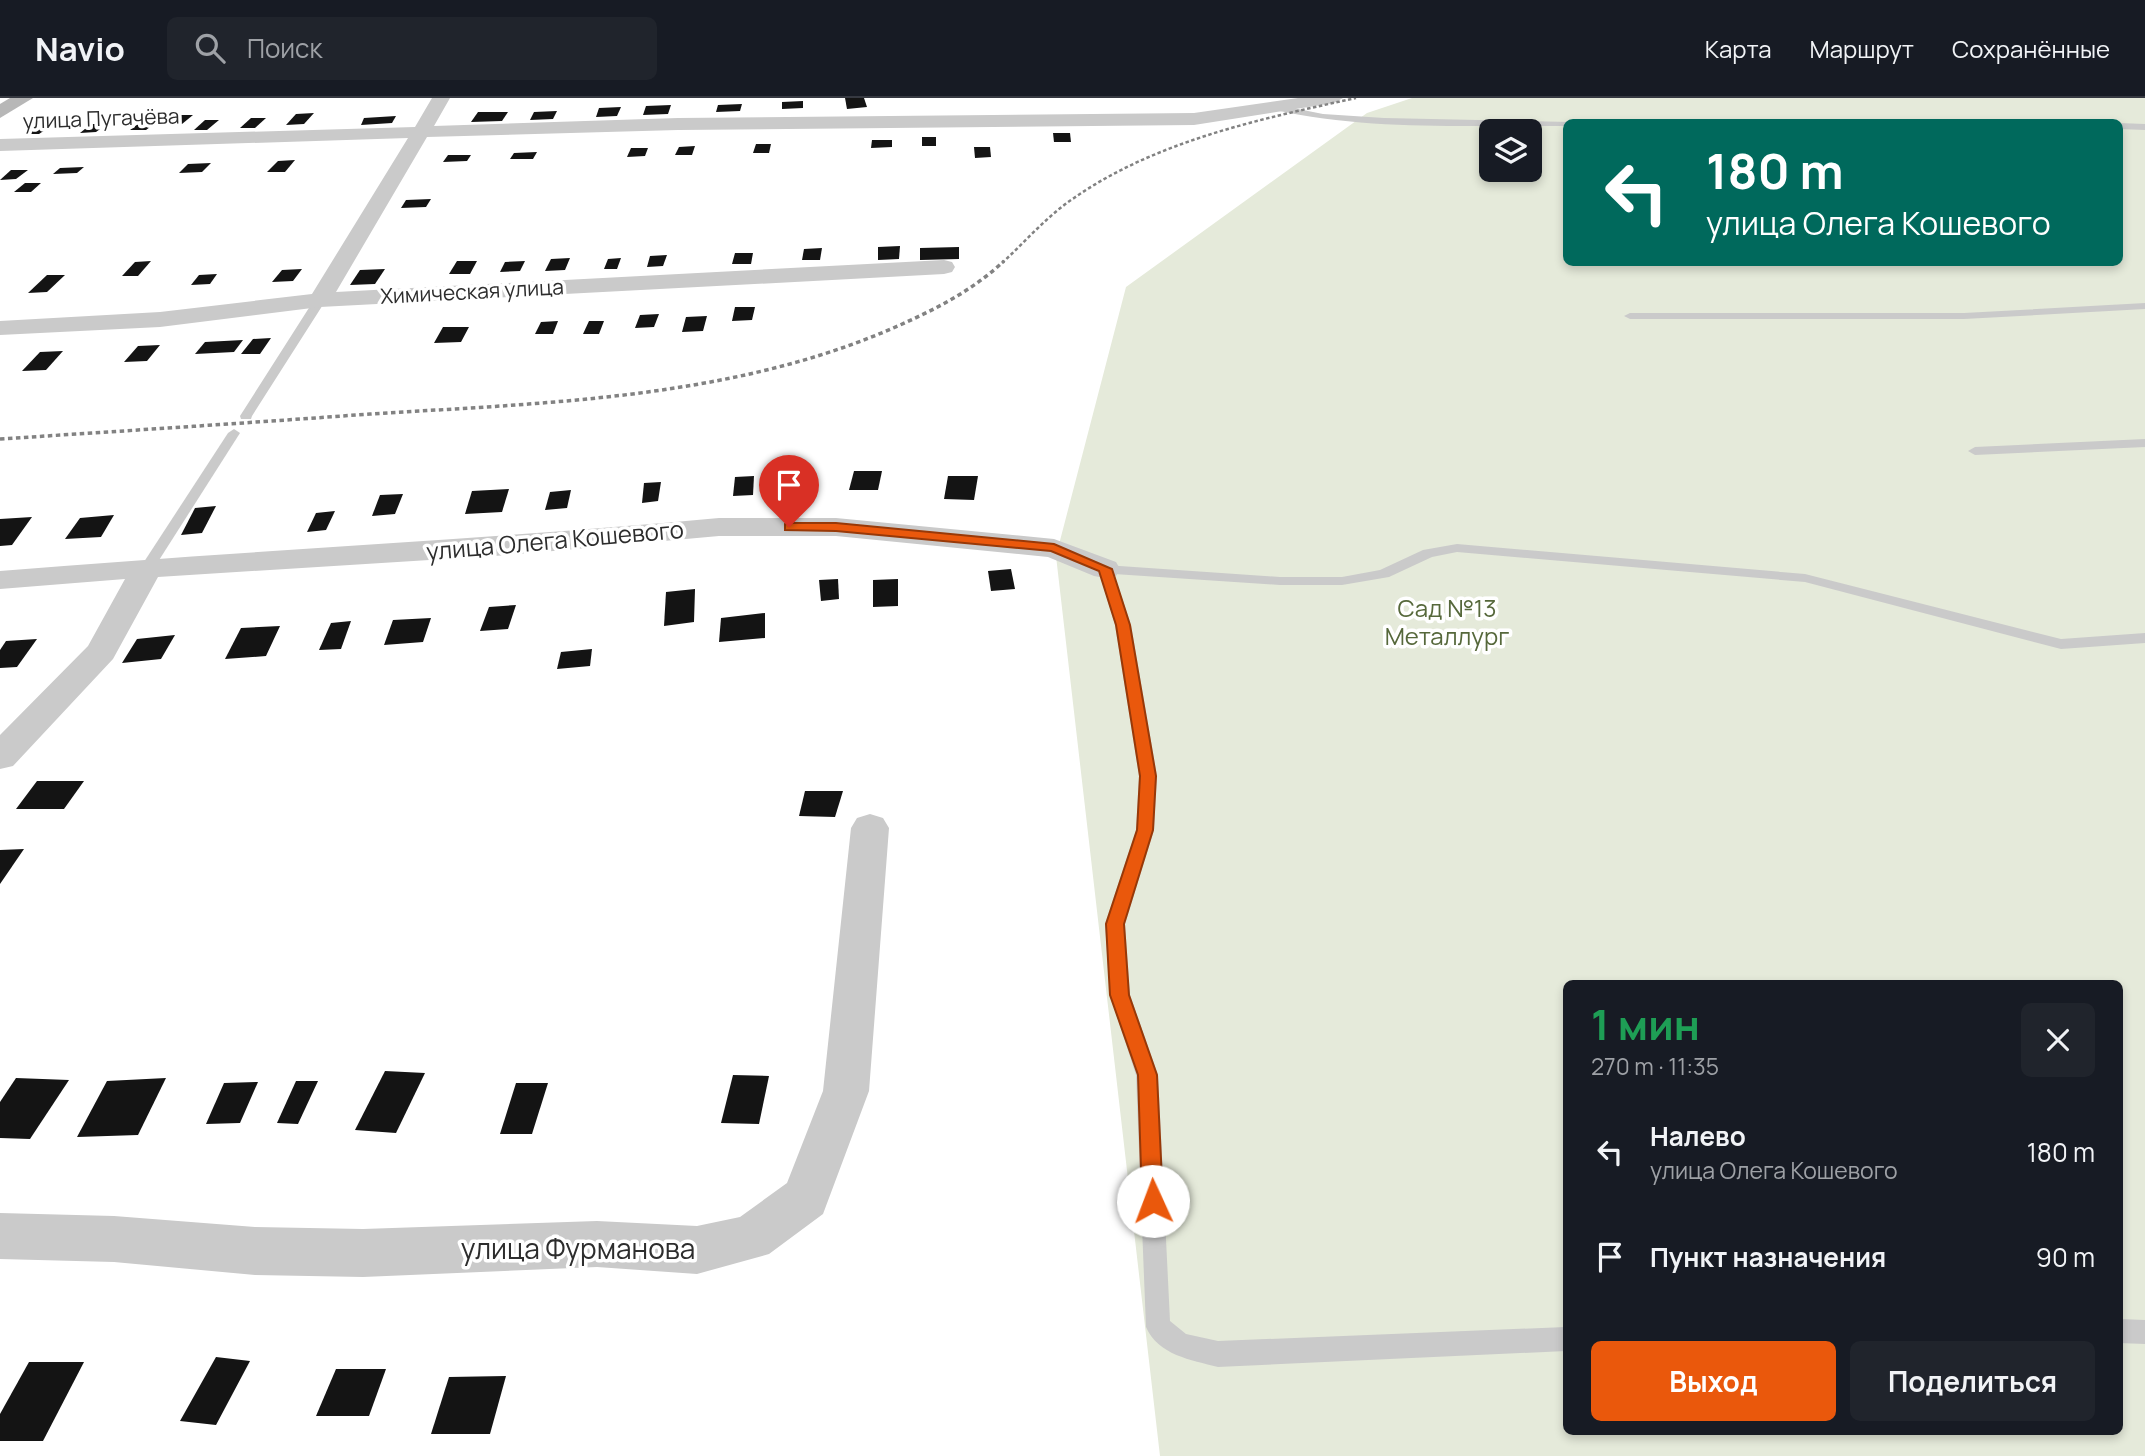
<!DOCTYPE html>
<html lang="ru">
<head>
<meta charset="utf-8">
<style>
  body { margin:0; font-family:Manrope,sans-serif; background:#20242c; color:#f1f3f6; height:100vh; display:flex; flex-direction:column; font-size:26px; white-space:nowrap }
  * { box-sizing:border-box; margin:0 }
  p { font-size:23px; color:#9ea1a6 }
  .icon { flex:none; width:38px; height:38px; fill:none; stroke:currentColor; stroke-width:2; stroke-linecap:round; stroke-linejoin:round }
  .map { position:relative; flex:1; overflow:hidden }
  .details { position:absolute; left:1563px; top:882px; width:560px; height:455px; display:flex; flex-direction:column; background:#171b24; border-radius:10px; box-shadow:0 4px 10px #0003 }
  .details>* { flex:none }
  .hud { position:absolute; left:1563px; top:21px; width:560px; height:147px; border-radius:10px; box-shadow:0 4px 10px #0003; background:#00695c; color:#fff; overflow:hidden }
  .fabs { position:absolute; left:1479px; top:21px; display:grid; gap:14px }
  .fabs a { display:grid; place-items:center; width:63px; height:63px; border-radius:10px; background:#171b24; box-shadow:0 4px 10px #0003; font-size:35px }
  .pin { position:absolute; display:grid; place-items:center; width:60px; height:60px; color:#fff; margin:-72px -30px; border-radius:50% 50% 50% 0; rotate:-45deg; box-shadow:0 0 7px #0007 }
  .pin .icon { rotate:45deg }
  .me { position:absolute; width:77px; margin:-38px; rotate:358deg; stroke-linejoin:round; filter:drop-shadow(0 0 5px #0008) }
  .turn { display:flex; align-items:center; gap:24px; height:147px; padding:0 28px; font-size:32px }
  .turn .icon { width:91px; height:91px; stroke-width:2.5 }
  .turn b { display:block; font-size:49px; line-height:60px }
  .round { display:grid; place-items:center; flex:none; width:74px; height:74px; border-radius:10px; background:#20242c }
  .summary { display:flex; align-items:center; justify-content:space-between; height:119px; padding:0 28px }
  h1 { font-size:42px; font-weight:700; line-height:52px; color:#1e9e55 }
  .primary-button { display:flex; gap:14px; margin-top:auto; padding:14px 28px }
  .primary-button a { flex:1; height:80px; border-radius:10px; background:#ea580c; color:#fff; font-size:28px; font-weight:700; line-height:80px; text-align:center }
  .primary-button a+a { background:#20242c; color:#f1f3f6 }
  ul { padding:0; list-style:none }
  li { display:flex; align-items:center; gap:21px; height:105px; padding:0 28px }
  li div { flex:1 }
  li b { display:block; font-size:26px }
  li em { font-style:normal }
  header { display:flex; align-items:center; gap:42px; box-sizing:border-box; height:98px; padding:0 35px; background:#171b24; border-bottom:2px solid #363941 }
  header strong { font-size:33px }
  nav { display:flex; gap:38px; margin-inline-start:auto; font-size:24px }
  .search { width:490px; height:63px; background:#20242c; display:flex; align-items:center; gap:18px; box-sizing:border-box; padding:0 24px; border-radius:10px; color:#9ea1a6; font-size:26px }
  .map>svg:first-child { display:block }
  .green { fill:#e5eada; fill-rule:evenodd }
  .building { fill:#141414 }
  .lines { fill:none; stroke-linecap:round; stroke-linejoin:round }
  .lane { fill:#cacaca; fill-rule:evenodd }
  .street { fill:#cacaca; fill-rule:evenodd }
  .secondary { fill:#b7b7b7; fill-rule:evenodd }
  .rail-far1 { stroke:#828282; stroke-width:2.5; stroke-dasharray:3.5 2.5; stroke-linecap:butt }
  .rail { stroke:#828282; stroke-width:3.5; stroke-dasharray:4.5 3.5; stroke-linecap:butt }
  .route { fill:#ea580c; stroke:#983908; stroke-width:2 }
  .labels { text-anchor:middle; stroke-width:7; stroke-linejoin:round; paint-order:stroke }
  .far-street-label { font-size:21px; fill:#2d2d2d; stroke:#fff }
  .street-label { font-size:24px; fill:#2d2d2d; stroke:#fff }
  .park-label { font-size:24px; fill:#56683b; stroke:#fff }
  .near-street-label { font-size:28px; fill:#2d2d2d; stroke:#fff }
</style>
</head>
<body>
<header>
<strong>Navio</strong>
<div class="search"><svg class="icon" aria-label="search" viewBox="0 0 24 24"><circle cx="10" cy="10" r="6"/><path d="M15 15l6 6"/></svg>Поиск</div>
<nav><a>Карта</a><a>Маршрут</a><a>Сохранённые</a></nav>
</header>
<div class="map">
<svg width="2145" height="1358" viewBox="0 0 2145 1358">
  <rect width="100%" height="100%" fill="#fff"/>
  <path class="green" d="M1412,0h733v1358h-985l-104,-900 70,-269 241,-174zM1566,24h553v140h-553zM1491,33h39v39h-39zM1566,886h553v448h-553z"/>
  <g class="building">
    <path d="M845,0h19l3,9 -20,2z"/>
    <path d="M803,3v7l-21,1v-7z"/>
    <path d="M742,6l-2,7 -24,1 2,-7z"/>
    <path d="M671,7l-3,9 -25,1 3,-9z"/>
    <path d="M621,9l-4,9 -21,1 3,-9z"/>
    <path d="M557,13l-4,8 -23,1 4,-8z"/>
    <path d="M478,14h30l-6,9 -31,1z"/>
    <path d="M314,15l-10,11 -18,1 10,-11z"/>
    <path d="M179,17h14l-11,9h-14z"/>
    <path d="M396,18l-4,7 -31,2 3,-7z"/>
    <path d="M251,20h15l-11,10h-15z"/>
    <path d="M205,22h14l-12,10h-13z"/>
    <path d="M142,23h16l-12,9h-16z"/>
    <path d="M91,26h16l-11,8 -16,1z"/>
    <path d="M36,28h15l-12,8h-15z"/>
    <path d="M1053,35h17l1,9h-17z"/>
    <rect x="922" y="39" width="14" height="9"/>
    <path d="M872,42h20v7l-21,1z"/>
    <path d="M756,46h15l-2,9h-16z"/>
    <path d="M695,48l-3,9h-17l4,-8z"/>
    <path d="M974,49h16l1,10 -16,1z"/>
    <path d="M631,50h17l-3,8 -18,1z"/>
    <path d="M537,54l-4,7h-23l4,-6z"/>
    <path d="M448,57h23l-4,6 -24,1z"/>
    <path d="M295,62l-10,12h-18l11,-11z"/>
    <path d="M211,65l-9,9 -23,1 9,-9z"/>
    <path d="M84,69l-7,6 -24,1 7,-6z"/>
    <path d="M11,72h17l-12,9 -16,1z"/>
    <path d="M25,85h16l-10,9h-17z"/>
    <path d="M431,101l-5,8 -25,1 5,-8z"/>
    <path d="M900,148l-1,13 -21,1v-13z"/>
    <path d="M959,149v12l-39,1v-12z"/>
    <path d="M822,150l-2,12h-18l2,-11z"/>
    <path d="M735,155h18l-2,11h-19z"/>
    <path d="M667,157l-4,11 -16,1 3,-11z"/>
    <path d="M570,160l-5,12 -20,1 6,-12z"/>
    <path d="M621,160l-4,11h-13l4,-10z"/>
    <path d="M151,163l-13,15h-16l13,-14z"/>
    <path d="M457,163h20l-7,13h-21z"/>
    <path d="M525,163l-5,10 -20,1 5,-10z"/>
    <path d="M302,171l-9,12 -21,1 10,-12z"/>
    <path d="M385,171l-10,15 -25,1 10,-15z"/>
    <path d="M217,176l-7,10 -19,1 8,-10z"/>
    <path d="M47,177h18l-18,17 -19,1z"/>
    <path d="M735,209h20l-3,13 -20,1z"/>
    <path d="M659,216l-5,13 -19,1 5,-13z"/>
    <path d="M707,218l-4,15 -21,1 4,-15z"/>
    <path d="M558,223l-5,13h-18l6,-12z"/>
    <path d="M589,223h15l-5,13h-16z"/>
    <path d="M443,229h26l-8,15 -27,1z"/>
    <path d="M271,240l-11,16h-19l12,-15z"/>
    <path d="M243,242l-9,12 -39,2 10,-12z"/>
    <path d="M160,247l-13,16 -23,1 14,-16z"/>
    <path d="M63,253l-17,19 -24,1 18,-19z"/>
    <path d="M854,373h28l-4,19h-29z"/>
    <path d="M784,377h19l-4,18h-18z"/>
    <path d="M754,378l-1,19 -20,1 2,-19z"/>
    <path d="M948,378h30l-4,24 -30,-1z"/>
    <path d="M661,384l-3,19 -16,2 2,-20z"/>
    <path d="M509,391l-7,23 -37,2 7,-23z"/>
    <path d="M571,392l-4,18 -22,2 5,-18z"/>
    <path d="M403,396l-8,20 -23,2 8,-21z"/>
    <path d="M216,408l-14,27 -21,2 14,-27z"/>
    <path d="M335,413l-9,19 -19,2 9,-19z"/>
    <path d="M114,417l-13,22 -36,2 15,-21z"/>
    <path d="M32,419l-20,28 -12,1v-27z"/>
    <path d="M1011,471l4,20 -24,2 -3,-20z"/>
    <path d="M838,481l1,20 -18,2 -2,-21z"/>
    <path d="M898,481v27l-25,1v-27z"/>
    <path d="M695,491l-1,33 -30,4 2,-34z"/>
    <path d="M516,507l-8,24 -28,2 9,-24z"/>
    <path d="M765,515v25l-46,4 2,-24z"/>
    <path d="M431,520l-8,24 -39,3 9,-25z"/>
    <path d="M351,523l-10,28 -22,1 12,-27z"/>
    <path d="M280,528l-14,30 -41,3 16,-31z"/>
    <path d="M175,537l-14,24 -39,4 15,-24z"/>
    <path d="M37,541l-20,28 -17,1v-18l6,-9z"/>
    <path d="M592,551l-2,17 -33,3 4,-17z"/>
    <path d="M37,683h47l-20,28h-48z"/>
    <path d="M805,693h38l-8,26 -36,-1z"/>
    <path d="M24,751l-24,35v-34z"/>
    <path d="M385,973l40,2 -29,60 -41,-3z"/>
    <path d="M733,977l36,1 -10,48 -38,-1z"/>
    <path d="M16,980l53,2 -39,59 -30,-1v-36z"/>
    <path d="M166,980l-28,57 -61,2 30,-56z"/>
    <path d="M296,983h22l-20,43 -21,-1z"/>
    <path d="M258,984l-18,41 -34,1 18,-41z"/>
    <path d="M516,985h32l-16,51h-32z"/>
    <path d="M216,1259l34,4 -34,64 -36,-4z"/>
    <path d="M29,1264h55l-41,79h-43v-27z"/>
    <path d="M336,1271h50l-17,47h-53z"/>
    <path d="M506,1278l-16,58h-59l18,-57z"/>
  </g>
  <g class="lines">
    <g class="lane">
      <path d="M1278,7l45,9 61,4 186,4h-4v4c-96,-1 -197,5 -291,-16z"/>
      <path d="M2119,25l26,1v6l-26,-1z"/>
      <path d="M320,199l6,3 -74,116 -1,3h-10l-1,-3 74,-116z"/>
      <path d="M2145,205v6l-181,10h-334l-6,-3 6,-3h334z"/>
      <path d="M234,331l6,4 -86,135 -2,3h-10l-2,-3 88,-135z"/>
      <path d="M2145,341v8l-170,8 -7,-4 7,-4z"/>
      <path d="M1457,446l348,30 256,65 84,-6v10l-84,6 -256,-67 -348,-30 -25,5 -43,20 -47,8h-62l-166,-11 17,51 26,151 -3,54 -29,94 5,71 28,80 12,246 16,13 32,7 348,-14v24l-348,16c-27,-7 -60,-12 -72,-40l-10,-252 -26,-80 -5,-71 31,-94 3,-54 -24,-151 -17,-56 7,-4 175,12h62l38,-7 43,-20z"/>
      <path d="M2119,1221l26,1v24l-26,-1z"/>
    </g>
    <g class="street">
      <path d="M432,0h18l-16,28 244,-8 516,-5 104,-15h45l-9,5 -140,22 -516,5 -251,7 -91,155 608,-32 8,2 3,5 -3,5 -8,2 -624,33 -160,20 -160,8v-14l160,-9 152,-18 96,-156 -408,13v-12l415,-12z"/>
      <path d="M719,420h117l218,21 62,23 4,7 -4,7 -11,2 -11,-2 -46,-19 -212,-21h-117l-210,19 -351,22 -45,82 -100,107 -13,3v-34l88,-89 37,-67 -125,10v-18c240,-20 480,-31 719,-53z"/>
      <path d="M870,716l13,4 6,10 -20,263 -46,123 -54,40 -72,20 -100,-7 -234,10 -108,-2 -141,-13 -114,-3v-46l114,3 141,11 108,2 234,-8 100,5 43,-9 47,-34 36,-92 28,-263 6,-10z"/>
    </g>
    <path class="secondary" d="M10,0h23l-33,20v-14z"/>
    <path class="rail-far1" d="M1002,165c24,-22 45,-47 72,-65 82,-57 186,-79 282,-100"/>
    <path class="rail" d="M0,341c123,-8 247,-16 370,-25 175,-11 358,-15 521,-85 41,-18 80,-37 113,-68"/>
  </g>
  <path class="route" d="M789,425h47l218,21 58,25 18,56 26,151 -3,54 -29,94 5,71 28,80 6,126 -3,7 -7,3 -8,-3 -3,-7 -4,-126 -28,-80 -4,-71 31,-94 3,-54 -24,-151 -17,-54 -48,-20 -215,-20 -51,-1v-6z"/>
  <g class="labels">
    <g class="far-street-label">
      <text transform="translate(101 21) rotate(-2)" y="7">улица Пугачёва</text>
      <text transform="translate(472 194) rotate(-3)" y="7">Химическая улица</text>
    </g>
    <g class="street-label">
      <text transform="translate(555 443) rotate(-5)" y="8">улица Олега Кошевого</text>
    </g>
    <g class="park-label">
      <text x="1447" y="519">Сад №13<tspan x="1447" dy="28">Металлург</tspan></text>
    </g>
    <g class="near-street-label">
      <text x="578" y="1161">улица Фурманова</text>
    </g>
  </g>
</svg>
<div class="fabs">
<a><svg class="icon" aria-label="layers" viewBox="0 0 24 24"><path d="M12 4l9 5-9 5-9-5zM3 14l9 5 9-5"/></svg></a>
</div>
<div class="pin" style="left:789px;top:429px;background:#d93025"><svg class="icon" aria-label="arrive" viewBox="0 0 24 24"><path d="M6 21V4h12l-3 4 3 4H6"/></svg></div>
<svg class="me" style="left:1153px;top:1103px" viewBox="-20 -20 40 40"><circle r="19" fill="#fff"/><path d="M0-13L10 11 0 6-10 11z" fill="#ea580c"/></svg>
<div class="hud">
<div class="turn"><svg class="icon" aria-label="left" viewBox="0 0 24 24"><path d="M17 20v-9H6M10 6l-5 5 5 5"/></svg><div><b>180 m</b>улица Олега Кошевого</div></div>
</div>
<section class="details">
<div class="summary"><div><h1>1 мин</h1><p>270 m · 11:35</p></div><a class="round"><svg class="icon" aria-label="close" viewBox="0 0 24 24"><path d="M6 6l12 12M18 6L6 18"/></svg></a></div>
<ul>
<li><svg class="icon" aria-label="left" viewBox="0 0 24 24"><path d="M17 20v-9H6M10 6l-5 5 5 5"/></svg><div><b>Налево</b><p>улица Олега Кошевого</p></div><em>180 m</em></li>
<li><svg class="icon" aria-label="arrive" viewBox="0 0 24 24"><path d="M6 21V4h12l-3 4 3 4H6"/></svg><div><b>Пункт назначения</b></div><em>90 m</em></li>
</ul>
<div class="primary-button"><a>Выход</a><a>Поделиться</a></div>
</section>
</div>
</body>
</html>
